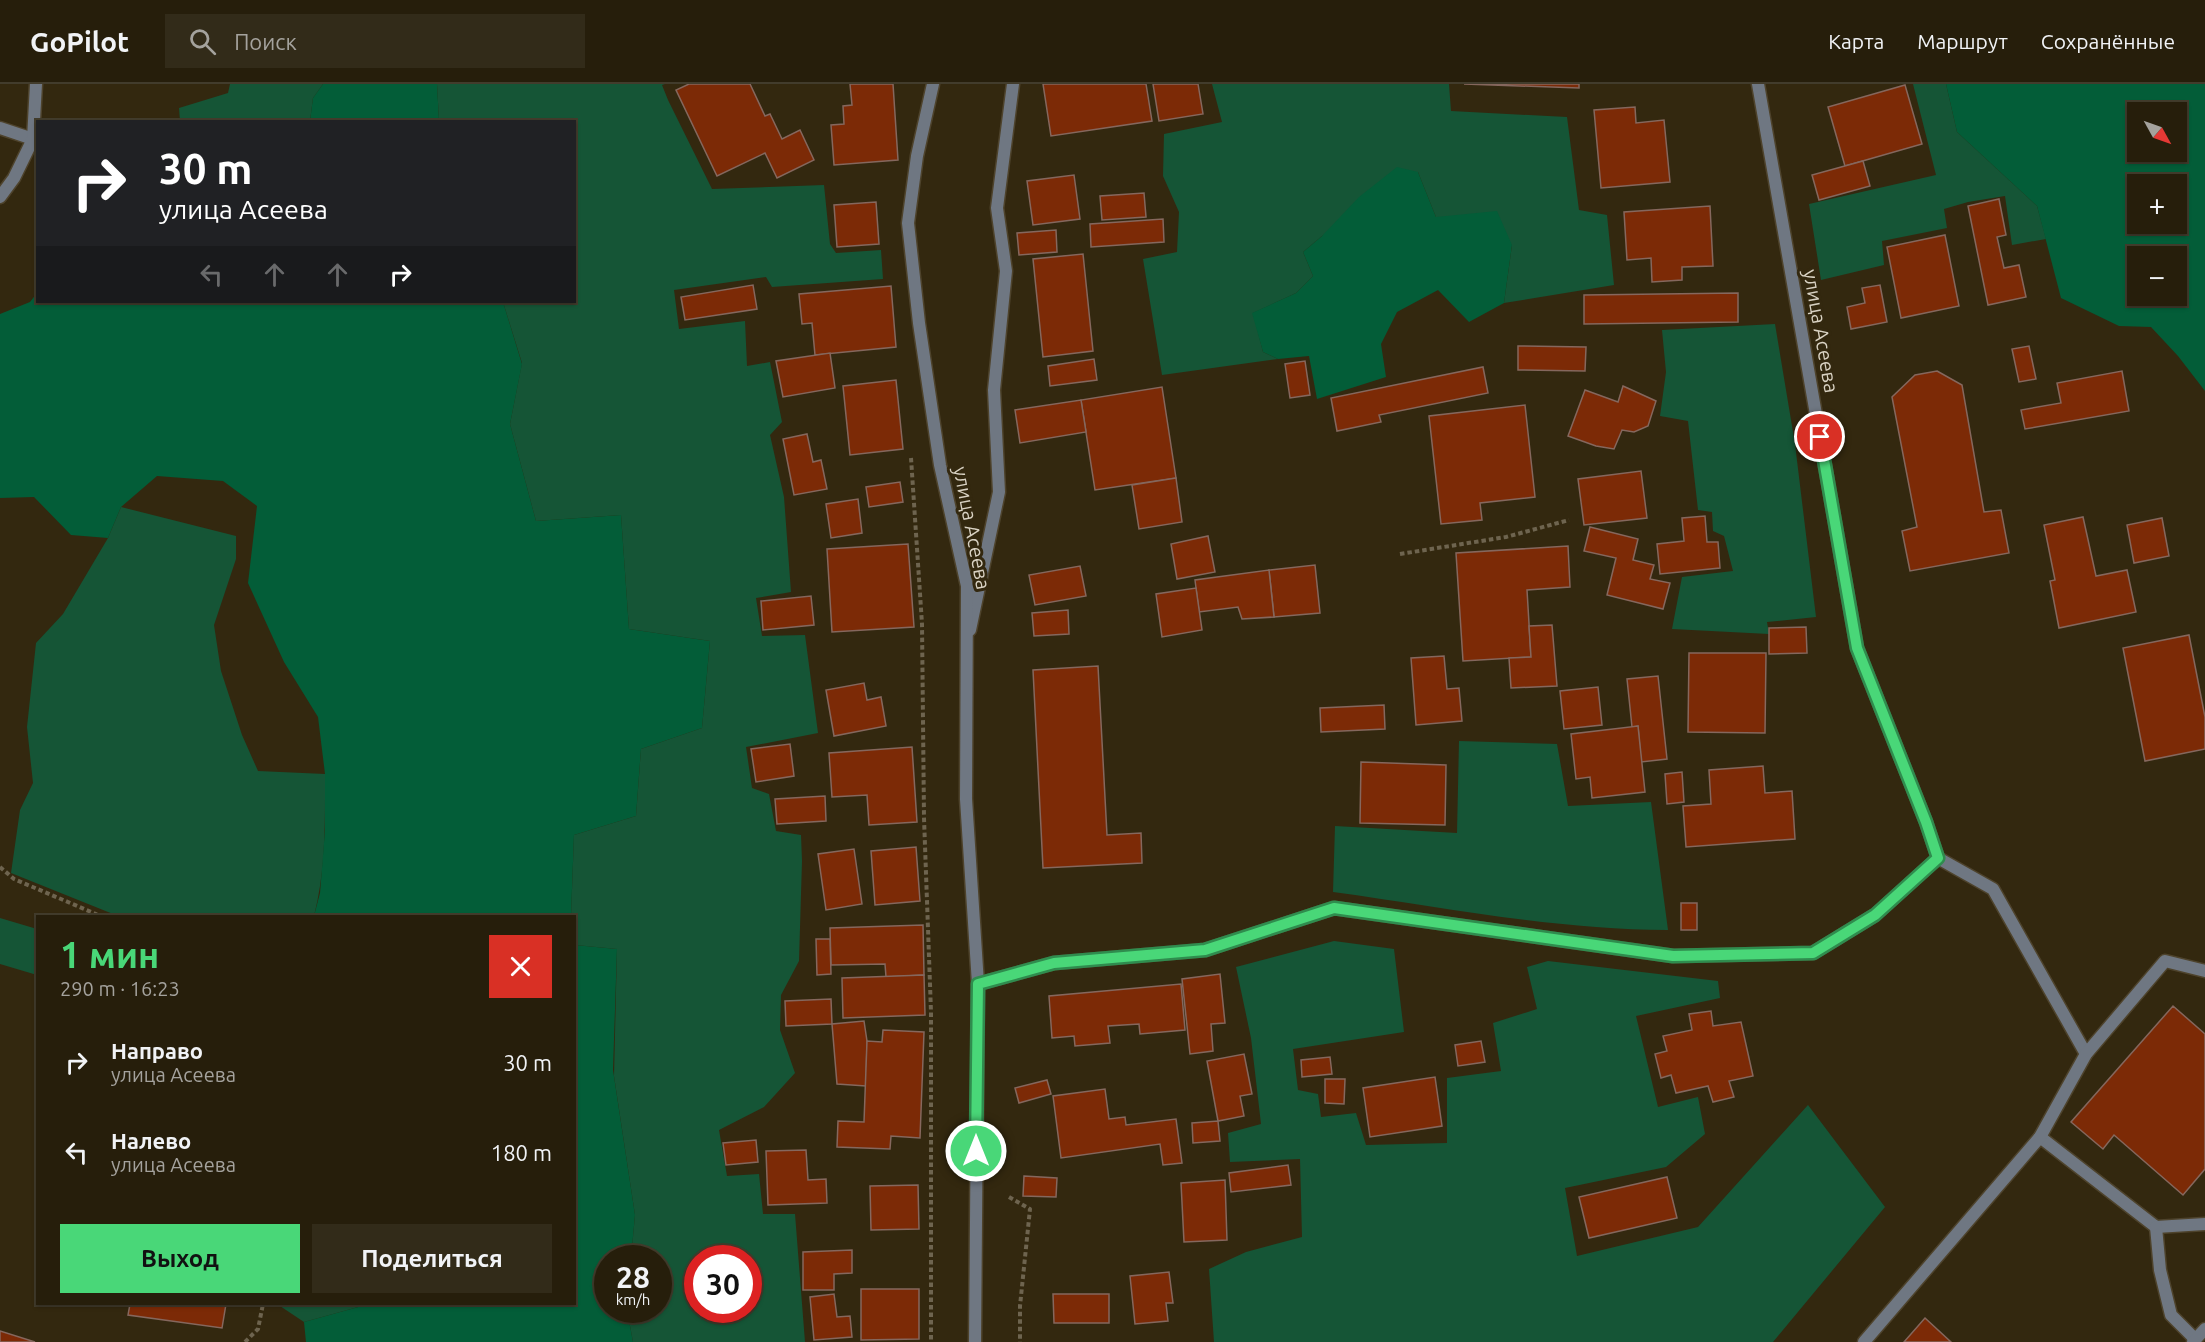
<!DOCTYPE html>
<html lang="ru">
<head>
<meta charset="utf-8">
<style>
  body { margin:0; font-family:Ubuntu,sans-serif; background:#322b19; color:#f1f3f6; height:100vh; display:flex; flex-direction:column; font-size:22px; white-space:nowrap }
  * { box-sizing:border-box; margin:0 }
  p { font-size:20px; color:#a4a29d }
  .icon { flex:none; width:33px; height:33px; fill:none; stroke:currentColor; stroke-width:2; stroke-linecap:round; stroke-linejoin:round }
  .map { position:relative; flex:1; overflow:hidden }
  .panel { position:absolute; left:36px; top:831px; width:540px; height:390px; display:flex; flex-direction:column; background:#261e0b; border-radius:0px; box-shadow:0 2px 4px #0004,0 0 0 2px #423c2c }
  .panel>* { flex:none }
  .hud { position:absolute; left:36px; top:36px; width:540px; height:183px; border-radius:0px; box-shadow:0 2px 4px #0004,0 0 0 2px #423c2c; background:#202124; color:#fff; overflow:hidden }
  .needle { width:39px; rotate:130deg }
  .controls { position:absolute; left:2127px; top:18px; display:grid; gap:12px }
  .controls a { display:grid; place-items:center; width:60px; height:60px; border-radius:0px; background:#261e0b; box-shadow:0 2px 4px #0004,0 0 0 2px #423c2c; font-size:30px }
  .speed { position:absolute; left:594px; top:1161px; display:flex; gap:12px; font-size:30px; font-weight:700; text-align:center }
  .speed>* { display:grid; place-content:center; width:78px; height:78px; border-radius:50%; background:#261e0b; box-shadow:0 2px 4px #0004,0 0 0 2px #423c2c; line-height:1 }
  .speed small { font-size:15px; font-weight:400 }
  .speed .limit { border:9px solid #d22; background:#fff; color:#111 }
  .pin { position:absolute; display:grid; place-items:center; width:51px; height:51px; color:#fff; margin:-26px; border:3px solid #fff; border-radius:50%; box-shadow:0 2px 6px #0007 }
  .me { position:absolute; width:66px; margin:-33px; rotate:0deg; stroke-linejoin:round; filter:drop-shadow(0 0 4px #0008) }
  .turn { display:flex; align-items:center; gap:21px; height:126px; padding:0 24px; font-size:27px }
  .turn .icon { width:78px; height:78px; stroke-width:2.5 }
  .turn b { display:block; font-size:42px; line-height:51px }
  .lanes { display:flex; align-items:center; height:57px; padding:0 24px; background:#0003; justify-content:center; gap:30px; direction:ltr }
  .lanes .off { opacity:.35 }
  .round { display:grid; place-items:center; flex:none; width:63px; height:63px; border-radius:0px; background:#322b19 }
  .headline { display:flex; align-items:center; justify-content:space-between; height:102px; padding:0 24px }
  h1 { font-size:36px; font-weight:700; line-height:45px; color:#49d778 }
  .primary-button { display:flex; gap:12px; margin-top:auto; padding:12px 24px }
  .primary-button a { flex:1; height:69px; border-radius:0px; background:#49d778; color:#111; font-size:24px; font-weight:700; line-height:69px; text-align:center }
  .primary-button a+a { background:#322b19; color:#f1f3f6 }
  ul { padding:0; list-style:none }
  li { display:flex; align-items:center; gap:18px; height:90px; padding:0 24px }
  li div { flex:1 }
  li b { display:block; font-size:22px }
  li em { font-style:normal }
  header { display:flex; align-items:center; gap:36px; box-sizing:border-box; height:84px; padding:0 30px; background:#261e0b; border-bottom:2px solid #423c2c }
  header strong { font-size:28px }
  nav { display:flex; gap:33px; margin-inline-start:auto; font-size:21px }
  .search { width:420px; height:54px; background:#322b19; display:flex; align-items:center; gap:15px; box-sizing:border-box; padding:0 21px; border-radius:0px; color:#a4a29d; font-size:22px }
  .map>svg:first-child { display:block }
  .green { fill:#155536; fill-rule:evenodd }
  .forest { fill:#035d38; fill-rule:evenodd }
  .building { fill:#7c2a06; stroke:#85675d; stroke-width:1.5 }
  .lines { fill:none; stroke-linecap:round; stroke-linejoin:round }
  .lane-casing { stroke:#4e432c; stroke-width:15 }
  .street-casing { stroke:#4e432c; stroke-width:15 }
  .path { stroke:#6e644f; stroke-width:4; stroke-dasharray:4.5 3; stroke-linecap:butt }
  .lane { stroke:#6f7782; stroke-width:12 }
  .street { stroke:#6f7782; stroke-width:12 }
  .route-casing { stroke:#2f8c4e; stroke-width:15 }
  .route { stroke:#49d778; stroke-width:10 }
  .labels { text-anchor:middle; stroke-width:6; stroke-linejoin:round; paint-order:stroke }
  .street-label { font-size:20px; fill:#d9d2c3; stroke:#33280f }
</style>
</head>
<body>
<header>
<strong>GoPilot</strong>
<div class="search"><svg class="icon" aria-label="search" viewBox="0 0 24 24"><circle cx="10" cy="10" r="6"/><path d="M15 15l6 6"/></svg>Поиск</div>
<nav><a>Карта</a><a>Маршрут</a><a>Сохранённые</a></nav>
</header>
<div class="map">
<svg width="2205" height="1258" viewBox="0 0 2205 1258">
  <rect width="100%" height="100%" fill="#33280f"/>
  <g class="green">
    <path d="M230,0h93l-10,14 -3,23h-130l-1,-13 49,-15z"/>
    <path d="M437,0h228l-3,1 6,15 44,89 112,-4 6,59 6,9 45,-3 2,29 -111,8 -6,-10 -92,13 5,39 66,-8 2,45 23,-4 12,60 -12,13 14,62 7,95 -35,6 6,38 43,-1 13,98 -72,14 6,41 17,6 7,37 25,4 1,26 -3,100 -18,34 -1,35 15,43 -31,34 -45,23 8,46 32,-2 4,40h32l10,128h-172l-6,-32h31v-52h-27l4,-43 -21,-139 3,-127 -42,-4 -1,-29h-3l3,-81 62,-19 5,-67 61,-21 8,-87 -81,-12 -8,-114 -85,6 -26,-97 12,-61 -19,-61h71v-180l-135,-1zM698,1174h50v52h-50z"/>
    <path d="M1212,0h237l2,27 116,6 12,93 28,5 7,70 -110,18 8,-58 -76,-28 -18,-45 -96,64 -19,16 10,24 -17,17 -43,20 10,39 15,7 -116,16 -19,-116 34,-7 2,-40 -16,-36 1,-42 58,-12z"/>
    <path d="M1913,0h33l11,48 80,74 9,33 -34,6 -7,-49 -37,6 -24,7 3,19 -65,13 2,24 -63,15 -12,-76 127,-29z"/>
    <path d="M1775,240l20,120 21,173 -49,5 2,12 -97,-5 10,-52 51,-6 -9,-35 -11,-5 -1,-19 -14,-2 -10,-89 -28,-5 6,-44 -4,-42z"/>
    <path d="M121,423l115,29v23l-22,66 7,46 21,64 16,36 67,3c0,48 1,96 -11,142h-196l-107,-43 9,-63 13,-27 -6,-56 9,-84 27,-29 45,-76z"/>
    <path d="M1459,657l98,3 11,62 83,-4 17,128c-113,0 -225,-23 -335,-38l2,-66 122,7z"/>
    <path d="M0,834l37,11v46l-37,-11z"/>
    <path d="M1334,857l60,8 10,83 -111,17 5,41 20,4 3,23 35,-4 10,32 81,-2v-65l54,-7 -8,-48 44,-14 -10,-42 21,-6 170,20 2,17 -84,18 22,91 40,-10 7,37 -39,33 -101,21 12,68 121,-29 110,-122 77,102 -112,135h-559l-5,-73 37,-17 56,-15 -2,-78 -70,3 -2,-29 33,-9 -10,-86 -15,-71z"/>
    <path d="M277,1220h92l-65,18z"/>
  </g>
  <g class="forest">
    <path d="M323,0h114l2,37h-129l3,-23z"/>
    <path d="M1946,0h259v307l-27,-35 -27,-29 -32,-1 -58,-28 -24,-92 -80,-74zM2176,28v40h-38v-40zM2176,100v40h-38v-40zM2176,172v40h-38v-40z"/>
    <path d="M1397,83l21,5 18,45 61,-6 15,34 -8,58 -35,19 -31,-32 -41,22 -16,32 5,33 -69,22 -8,-43 -31,3 -15,-7 -11,-39 44,-20 17,-17 -10,-24 19,-16 37,-39z"/>
    <path d="M37,209l1,9h465l19,62 -12,60 26,97 85,-6 8,114 81,12 -8,87 -61,21 -5,67 -62,19 -3,81h-257l6,-23 5,-63v-56l-7,-57 -34,-55 -36,-79 9,-77 -34,-25 -66,-5 -36,31 -13,31 -37,-3 -37,-38 -34,1v-184l30,-12z"/>
    <path d="M575,861l42,4 -4,121 22,145 -4,43h-23v52h19l6,32h-327l-2,-20 65,-18h205z"/>
  </g>
  <g class="building">
    <path d="M689,0h61l15,32 5,-2 12,25 18,-9 14,30 -37,18 -12,-25 -48,23 -41,-86z"/>
    <path d="M850,0h43l5,76 -64,5 -3,-40 13,-1 -1,-18 9,-1z"/>
    <path d="M1043,0h103l6,37 -101,15z"/>
    <path d="M1153,0h45l5,30 -44,7z"/>
    <path d="M1464,0h115v4z"/>
    <path d="M1905,1l17,59 -77,22 -17,-59z"/>
    <path d="M1635,23l1,16 28,-3 6,62 -69,6 -7,-78z"/>
    <path d="M1863,77l7,25 -51,14 -7,-25z"/>
    <path d="M1074,91l6,44 -47,6 -6,-44z"/>
    <path d="M1144,109l2,24 -44,3 -2,-24z"/>
    <path d="M1999,115l7,36 -9,2 7,31 15,-3 7,32 -38,8 -20,-99z"/>
    <path d="M876,118l3,42 -42,3 -3,-42z"/>
    <path d="M1710,122l3,60 -31,1v13l-30,2 -1,-24 -24,2 -3,-48z"/>
    <path d="M1163,135l1,23 -73,5 -1,-23z"/>
    <path d="M1056,146l1,22 -38,3 -2,-22z"/>
    <path d="M1945,151l14,71 -58,12 -14,-71z"/>
    <path d="M1083,170l10,97 -50,6 -10,-98z"/>
    <path d="M753,201l4,24 -72,11 -4,-23z"/>
    <path d="M1880,201l7,37 -36,7 -4,-22 18,-4 -3,-15z"/>
    <path d="M891,202l5,61 -81,8 -3,-32 -10,1 -3,-30z"/>
    <path d="M1738,209v29l-154,2v-29z"/>
    <path d="M1518,262l68,1 -1,24 -67,-1z"/>
    <path d="M2029,262l7,33 -17,3 -7,-33z"/>
    <path d="M830,269l5,35 -52,9 -7,-36z"/>
    <path d="M1094,275l3,21 -47,6 -2,-20z"/>
    <path d="M1305,277l5,34 -20,3 -5,-34z"/>
    <path d="M1483,283l5,26 -109,22 2,7 -44,9 -6,-33z"/>
    <path d="M1937,287l25,14 22,127 17,-2 8,43 -99,18 -8,-40 15,-4 -25,-130 23,-22z"/>
    <path d="M2122,287l7,40 -104,18 -4,-19 40,-7 -4,-20z"/>
    <path d="M896,296l7,69 -53,6 -7,-69z"/>
    <path d="M1623,302l33,15 -8,25 -14,6 -12,-2 -8,19 -18,-3 -28,-10 17,-46 33,12z"/>
    <path d="M1162,303l14,91 -81,12 -14,-90z"/>
    <path d="M1081,316l5,32 -66,11 -5,-33z"/>
    <path d="M1525,321l10,92 -55,6 2,17 -41,4 -12,-108z"/>
    <path d="M807,350l6,28 8,-2 6,29 -33,6 -11,-56z"/>
    <path d="M1641,387l6,47 -63,7 -6,-46z"/>
    <path d="M1176,394l6,44 -43,7 -7,-44z"/>
    <path d="M900,398l3,20 -34,5 -3,-20z"/>
    <path d="M858,415l4,34 -31,5 -5,-34z"/>
    <path d="M1705,432l2,26h11l2,26 -60,6 -3,-30 27,-3 -2,-23z"/>
    <path d="M2083,433l13,59 31,-6 9,42 -77,16 -9,-47 5,-1 -11,-55z"/>
    <path d="M2162,434l7,38 -35,7 -7,-38z"/>
    <path d="M1590,443l48,12 -5,21 21,5 -4,14 20,4 -7,26 -56,-14 9,-37 -32,-7z"/>
    <path d="M1208,452l7,36 -38,7 -6,-35z"/>
    <path d="M908,460l6,83 -82,5 -5,-83z"/>
    <path d="M1568,462l2,41 -43,3 4,67 -68,4 -7,-108z"/>
    <path d="M1315,481l5,48 -46,4 -5,-47z"/>
    <path d="M1080,482l6,30 -51,9 -6,-30z"/>
    <path d="M1269,486l5,47 -32,2 -4,-12 -39,5 -4,-32z"/>
    <path d="M1196,504l6,42 -40,7 -6,-43z"/>
    <path d="M811,512l3,29 -51,5 -2,-29z"/>
    <path d="M1068,526l1,24 -35,2 -2,-23z"/>
    <path d="M1552,541l5,61 -46,2 -2,-30 22,-1 -2,-31z"/>
    <path d="M1806,543l1,26 -38,1v-26z"/>
    <path d="M2189,551l16,82v32l-60,12 -22,-113z"/>
    <path d="M1689,569h77l-1,80 -77,-1z"/>
    <path d="M1444,572l3,33 12,-1 3,33 -46,4 -5,-67z"/>
    <path d="M1098,582l9,169 34,-2 1,30 -99,5 -10,-198z"/>
    <path d="M1658,592l9,83 -26,3 -3,-36 -6,1 -5,-48z"/>
    <path d="M864,599l3,17 14,-3 5,29 -52,10 -8,-46z"/>
    <path d="M1598,603l4,38 -38,4 -4,-38z"/>
    <path d="M1384,621l1,24 -64,3 -1,-24z"/>
    <path d="M1638,642l7,66 -53,6 -2,-21 -14,2 -5,-45z"/>
    <path d="M790,660l4,32 -38,6 -5,-33z"/>
    <path d="M912,663l5,75 -48,3 -2,-30 -35,2 -3,-44z"/>
    <path d="M1361,678l85,3 -1,60 -85,-2z"/>
    <path d="M1763,682l2,27 27,-2 3,48 -109,8 -3,-41 28,-2 -2,-34z"/>
    <path d="M1682,688l2,30 -17,2 -2,-30z"/>
    <path d="M825,712l1,25 -49,3 -2,-25z"/>
    <path d="M916,763l4,54 -45,4 -4,-54z"/>
    <path d="M854,765l8,55 -36,6 -8,-56z"/>
    <rect x="1681" y="819" width="16" height="27"/>
    <path d="M923,841l1,50 -38,2 -1,-13 -54,1 -1,-37z"/>
    <path d="M816,855h14l1,35 -14,1z"/>
    <path d="M1220,890l5,49 -14,1 2,27 -23,3 -8,-75z"/>
    <path d="M924,891l1,40 -82,3 -1,-40z"/>
    <path d="M1181,900l4,46 -45,4 -1,-10 -31,2 2,17 -35,3 -1,-10 -22,2 -3,-42z"/>
    <path d="M831,915l1,25 -46,2 -1,-25z"/>
    <path d="M2173,922l32,28v135l-22,26 -69,-60 -11,14 -32,-27z"/>
    <path d="M1711,927l2,15 28,-4 12,54 -24,5 5,16 -21,5 -5,-16 -32,7 -5,-18 -10,3 -6,-24 12,-3 -4,-15 29,-6 -3,-16z"/>
    <path d="M864,937l3,20 -1,45 -29,-2 -5,-60z"/>
    <path d="M883,946l41,2 -4,106 -29,-2 -1,13 -53,-2 1,-26 26,1 3,-81 15,1z"/>
    <path d="M1481,957l4,21 -27,4 -3,-21z"/>
    <path d="M1244,970l8,40 -12,2 4,20 -26,5 -11,-60z"/>
    <path d="M1330,973l2,17 -30,3 -1,-17z"/>
    <path d="M1435,993l7,49 -72,11 -7,-49z"/>
    <path d="M1325,995h20l-1,25 -19,-1z"/>
    <path d="M1047,996l4,14 -32,9 -4,-15z"/>
    <path d="M1105,1005l4,30 16,-2 1,8 50,-6 6,44 -19,2 -3,-21 -99,14 -8,-62z"/>
    <path d="M1218,1037l2,20 -27,2 -1,-20z"/>
    <path d="M756,1056l2,22 -32,3 -3,-22z"/>
    <path d="M806,1066l2,30 18,-1 1,24 -59,2 -2,-54z"/>
    <path d="M1288,1081l3,20 -60,7 -2,-19z"/>
    <path d="M1024,1092l33,2 -1,19 -33,-1z"/>
    <path d="M1667,1093l10,41 -88,20 -10,-41z"/>
    <path d="M1225,1096l2,60 -43,2 -3,-59z"/>
    <path d="M918,1101l1,44 -48,1 -1,-44z"/>
    <path d="M852,1166v23l-18,1v16h-31v-38z"/>
    <path d="M1169,1188l4,31h-7l2,18 -33,3 -5,-48z"/>
    <path d="M861,1205h58v50l-58,1z"/>
    <path d="M834,1210l3,23 13,-1 2,21 -38,3 -4,-43z"/>
    <path d="M1053,1210h56v29h-55z"/>
    <path d="M130,1220h96l-4,24 -94,-13z"/>
    <path d="M1925,1234l26,24h-47z"/>
    <path d="M0,1247l35,11h-35z"/>
  </g>
  <g class="lines">
    <defs>
      <g id="lane">
        <path d="M0,44l33,11"/>
        <path d="M970,546l29,-138 -5,-102 12,-119 -9,-63 16,-124"/>
        <path d="M1938,774l55,31 93,165"/>
        <path d="M2040,1053l116,90 49,-3"/>
        <path d="M2156,1143l4,43 11,45 24,24"/>
        <path d="M1864,1258l176,-205 46,-83 79,-93 40,10"/>
        <path d="M2193,1258l12,-13"/>
      </g>
      <g id="street">
        <path d="M933,0l-16,72 -9,67 11,100 21,142 27,121 -1,213 12,185 -3,358"/>
        <path d="M0,113l14,-19 19,-39 3,-55"/>
        <path d="M978,900l76,-21 151,-13 129,-42 339,48 140,-3 62,-38 63,-57 -12,-36 -69,-174 -99,-564"/>
      </g>
    </defs>
    <use href="#lane" class="lane-casing"/>
    <use href="#street" class="street-casing"/>
    <g class="path">
      <path d="M911,374l11,166 2,194 7,194v330"/>
      <path d="M1400,470l106,-17 63,-17"/>
      <path d="M0,783l14,12 82,35 2,2"/>
      <path d="M1009,1113l21,12 -10,97v36"/>
      <path d="M245,1258l13,-13 5,-25"/>
    </g>
    <use href="#lane" class="lane"/>
    <use href="#street" class="street"/>
  </g>
  <g class="lines">
    <defs>
      <path id="route" d="M976,1067l2,-167 76,-21 151,-13 129,-42 339,48 140,-3 62,-38 63,-57 -12,-36 -69,-174 -37,-211"/>
    </defs>
    <use href="#route" class="route-casing"/>
    <use href="#route" class="route"/>
  </g>
  <g class="labels">
    <g class="street-label">
      <text transform="translate(1821 247) rotate(80)" y="7">улица Асеева</text>
      <text transform="translate(972 444) rotate(79)" y="7">улица Асеева</text>
    </g>
  </g>
</svg>
<div class="controls">
<a><svg class="needle" viewBox="-14 -14 28 28"><path d="M0-13l5 13h-10z" fill="#e53935"/><path d="M0 13l5-13h-10z" fill="#a4a29d"/></svg></a>
<a>+</a>
<a>−</a>
</div>
<div class="speed"><div>28<small>km/h</small></div><div class="limit">30</div></div>
<div class="pin" style="left:1820px;top:353px;background:#d93025"><svg class="icon" aria-label="arrive" viewBox="0 0 24 24"><path d="M6 21V4h12l-3 4 3 4H6"/></svg></div>
<svg class="me" style="left:976px;top:1067px" viewBox="-20 -20 40 40"><circle r="17" fill="#49d778" stroke="#fff" stroke-width="3"/><path d="M0-11L8 9 0 5-8 9z" fill="#fff"/></svg>
<div class="hud">
<div class="turn"><svg class="icon" aria-label="right" viewBox="0 0 24 24"><path d="M7 20v-9h11M14 6l5 5-5 5"/></svg><div><b>30 m</b>улица Асеева</div></div>
<div class="lanes"><svg class="icon off" aria-label="left" viewBox="0 0 24 24"><path d="M17 20v-9H6M10 6l-5 5 5 5"/></svg><svg class="icon off" aria-label="ahead" viewBox="0 0 24 24"><path d="M12 20V5M6 11l6-6 6 6"/></svg><svg class="icon off" aria-label="ahead" viewBox="0 0 24 24"><path d="M12 20V5M6 11l6-6 6 6"/></svg><svg class="icon" aria-label="right" viewBox="0 0 24 24"><path d="M7 20v-9h11M14 6l5 5-5 5"/></svg></div>
</div>
<section class="panel">
<div class="headline"><div><h1>1 мин</h1><p>290 m · 16:23</p></div><a class="round" style="background:#d93025;color:#fff"><svg class="icon" aria-label="close" viewBox="0 0 24 24"><path d="M6 6l12 12M18 6L6 18"/></svg></a></div>
<ul>
<li><svg class="icon" aria-label="right" viewBox="0 0 24 24"><path d="M7 20v-9h11M14 6l5 5-5 5"/></svg><div><b>Направо</b><p>улица Асеева</p></div><em>30 m</em></li>
<li><svg class="icon" aria-label="left" viewBox="0 0 24 24"><path d="M17 20v-9H6M10 6l-5 5 5 5"/></svg><div><b>Налево</b><p>улица Асеева</p></div><em>180 m</em></li>
</ul>
<div class="primary-button"><a>Выход</a><a>Поделиться</a></div>
</section>
</div>
</body>
</html>
